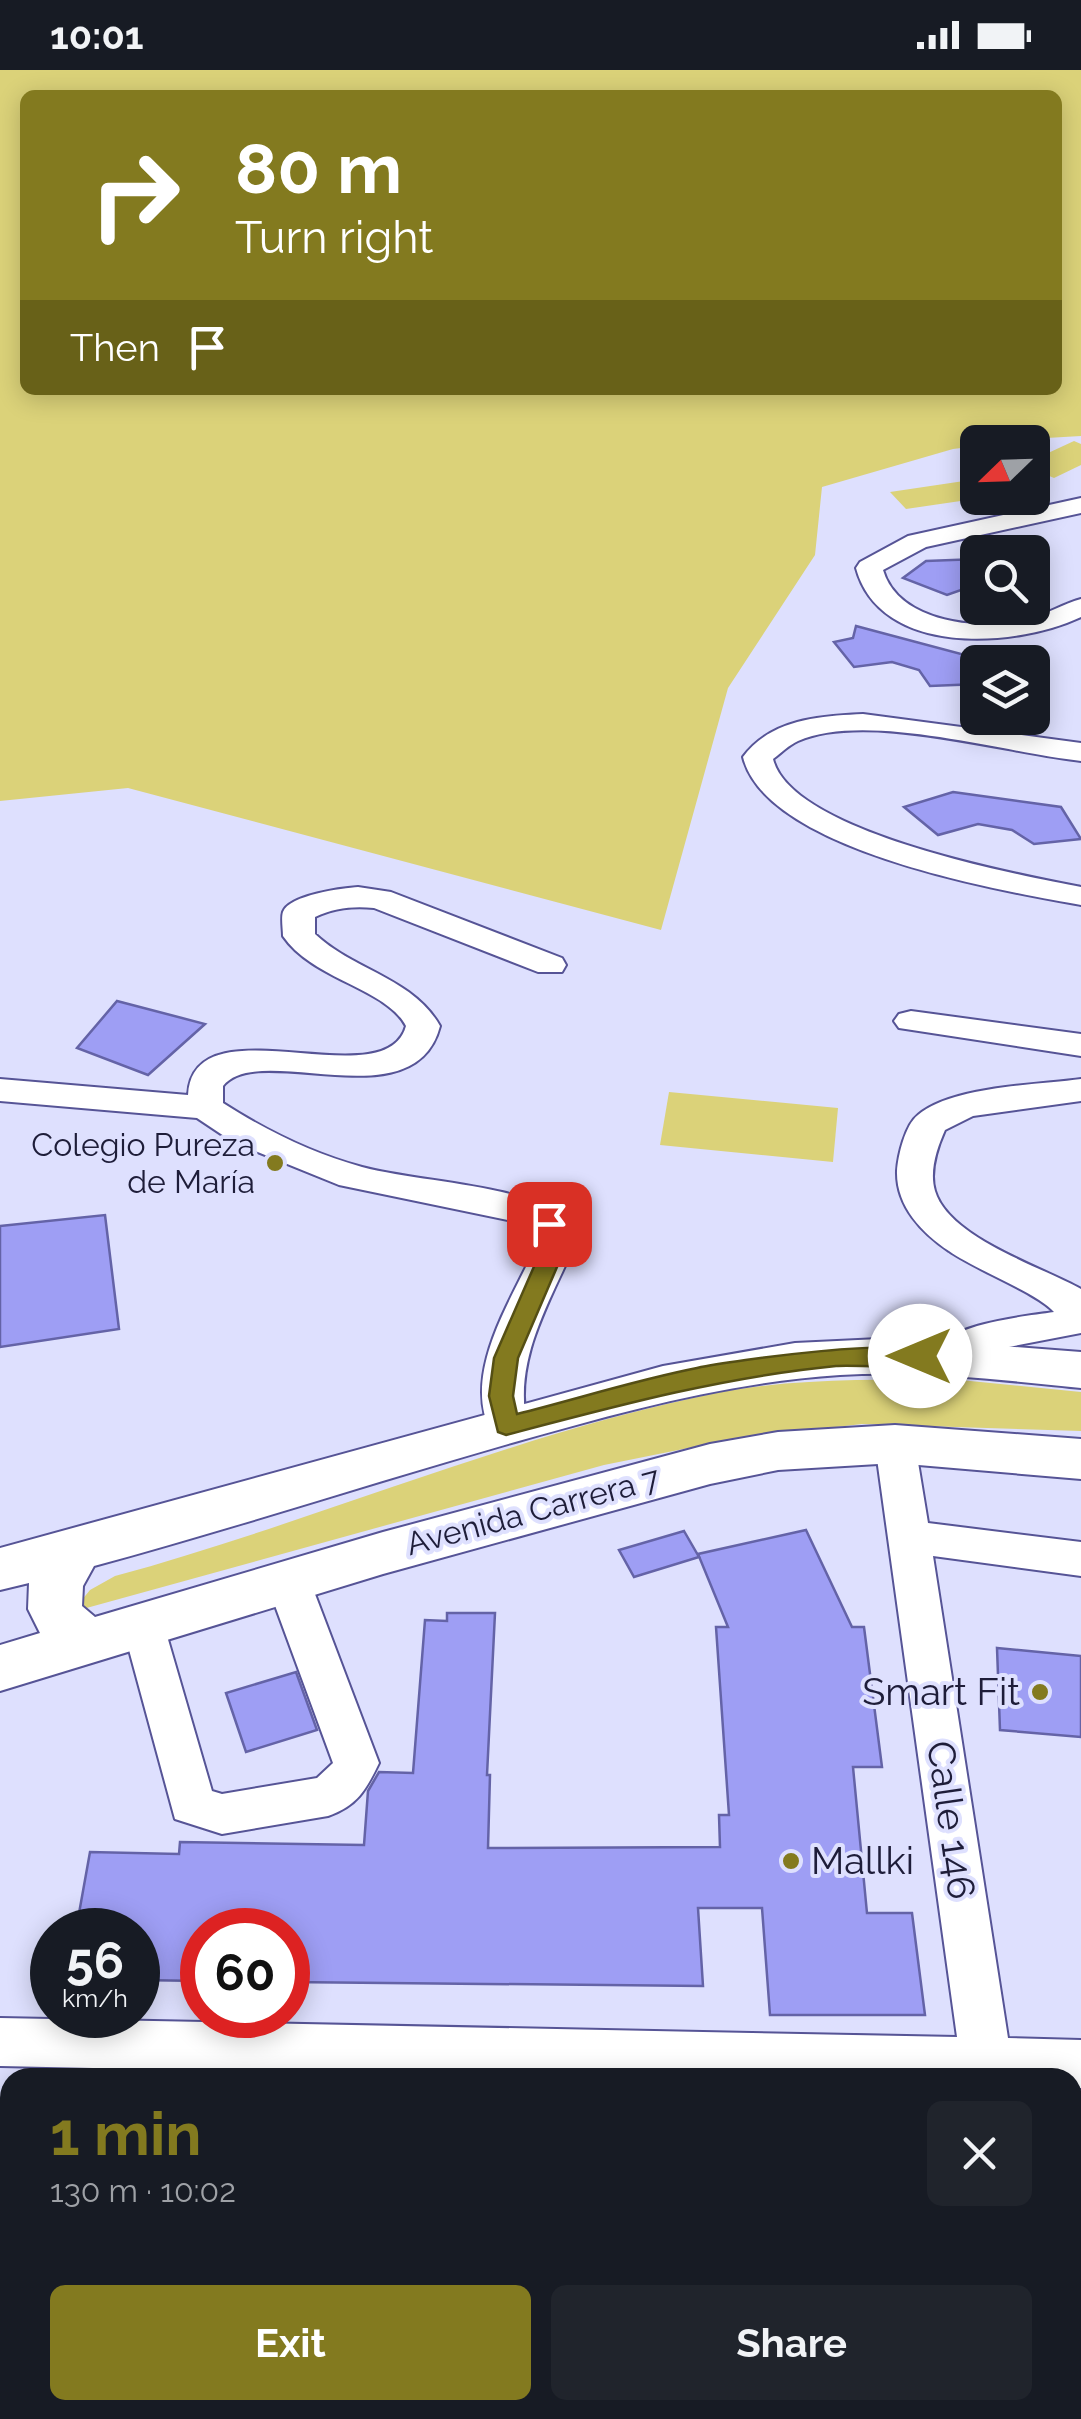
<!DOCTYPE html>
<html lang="en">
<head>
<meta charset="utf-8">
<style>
  body { margin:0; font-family:Raleway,sans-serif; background:#20242c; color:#f1f3f6; height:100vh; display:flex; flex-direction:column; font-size:38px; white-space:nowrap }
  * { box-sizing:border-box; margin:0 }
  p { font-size:32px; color:#9ea1a6 }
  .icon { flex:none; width:55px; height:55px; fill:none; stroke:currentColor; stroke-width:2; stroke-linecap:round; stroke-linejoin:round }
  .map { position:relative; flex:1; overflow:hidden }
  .drawer { position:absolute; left:0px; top:1998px; width:1082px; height:352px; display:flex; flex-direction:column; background:#171b24; border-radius:30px 30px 0 0; box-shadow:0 5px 25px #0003 }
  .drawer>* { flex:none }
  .hud { position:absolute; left:20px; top:20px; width:1042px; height:305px; border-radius:15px; box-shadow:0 5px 25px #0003; background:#837a1f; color:#fff; overflow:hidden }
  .needle { width:65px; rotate:247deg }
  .fabs { position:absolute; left:960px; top:355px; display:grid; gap:20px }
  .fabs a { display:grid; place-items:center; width:90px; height:90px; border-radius:15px; background:#171b24; box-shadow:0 5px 25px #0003; font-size:50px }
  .speed { position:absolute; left:30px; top:1838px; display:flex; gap:20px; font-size:50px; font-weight:700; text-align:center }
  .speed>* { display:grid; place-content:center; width:130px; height:130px; border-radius:50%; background:#171b24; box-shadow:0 5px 25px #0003; line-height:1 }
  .speed small { font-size:25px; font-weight:400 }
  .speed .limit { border:15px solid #d22; background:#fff; color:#111 }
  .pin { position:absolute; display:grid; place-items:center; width:85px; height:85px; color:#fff; margin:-42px; border-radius:20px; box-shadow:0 5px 15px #0006 }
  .me { position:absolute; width:110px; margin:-55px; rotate:270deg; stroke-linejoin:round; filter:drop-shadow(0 0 8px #0008) }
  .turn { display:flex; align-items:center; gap:35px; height:210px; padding:0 50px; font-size:45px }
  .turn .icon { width:130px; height:130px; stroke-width:2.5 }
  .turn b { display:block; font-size:70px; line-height:85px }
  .then { display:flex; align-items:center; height:95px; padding:0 50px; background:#0003; gap:20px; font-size:38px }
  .round { display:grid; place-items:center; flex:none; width:105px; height:105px; border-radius:15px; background:#20242c }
  .overview { display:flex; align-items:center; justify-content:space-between; height:170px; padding:0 50px }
  h1 { font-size:60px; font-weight:700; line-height:75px; color:#837a1f }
  .cta { display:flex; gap:20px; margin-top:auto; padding:20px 50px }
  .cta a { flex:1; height:115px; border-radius:15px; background:#837a1f; color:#fff; font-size:40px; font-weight:700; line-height:115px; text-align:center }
  .cta a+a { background:#20242c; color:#f1f3f6 }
  .status { display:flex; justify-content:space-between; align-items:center; height:70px; padding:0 50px; background:#171b24; direction:ltr }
  .status svg { height:28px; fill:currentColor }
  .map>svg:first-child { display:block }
  .green { fill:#dbd279; fill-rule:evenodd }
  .building { fill:#9e9ef4; stroke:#6463a7; stroke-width:2.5 }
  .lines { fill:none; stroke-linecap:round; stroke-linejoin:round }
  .minor-casing { stroke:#565496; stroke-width:4 }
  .major-casing { stroke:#565496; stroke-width:4 }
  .minor { fill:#fff; fill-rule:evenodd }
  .major { fill:#fff; fill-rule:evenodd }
  .route { fill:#837a1f; stroke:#554f14; stroke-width:2.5 }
  .poi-dot { fill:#837a1f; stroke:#dee0fe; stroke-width:4 }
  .labels { text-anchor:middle; stroke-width:8; stroke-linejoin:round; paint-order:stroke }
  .poi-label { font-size:32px; fill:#1e1d39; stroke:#dee0fe; text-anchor:end }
  .street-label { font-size:32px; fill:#1e1d39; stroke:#dee0fe }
  .near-poi-label { font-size:38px; fill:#1e1d39; stroke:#dee0fe; text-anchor:end }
  .near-street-label { font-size:38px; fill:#1e1d39; stroke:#dee0fe }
</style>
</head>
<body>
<div class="status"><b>10:01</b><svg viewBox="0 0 49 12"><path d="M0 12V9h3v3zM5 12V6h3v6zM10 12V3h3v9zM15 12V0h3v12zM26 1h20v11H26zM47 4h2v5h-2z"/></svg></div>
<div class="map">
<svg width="1081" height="2349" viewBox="0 0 1081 2349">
  <rect width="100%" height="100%" fill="#dee0fe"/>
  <g class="green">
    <path d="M0,0h1081v366l-103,6 -1,4 -24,3 -131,38 -7,68 -87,133 -67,242 -533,-142 -128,13zM1058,25v295h-1033v-295z"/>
    <path d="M1074,371l7,3v21l-27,13 -21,-9v-9z"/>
    <path d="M964,411l17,17 -75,11 -16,-17z"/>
    <path d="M669,1022l169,16 -5,54 -173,-17z"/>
    <path d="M950,1309l131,13v39l-219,-7 -129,15 -129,26 -532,147 18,-22 25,-14c202,-55 395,-141 601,-183 77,-15 156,-13 234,-14z"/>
  </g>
  <g class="building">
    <path d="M978,489v25l-31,11 -44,-17 23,-17z"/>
    <path d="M856,556l109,29 13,29 -48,2 -11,-16 -27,-8 -38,5 -20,-25 19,-4z"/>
    <path d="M953,722l108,15 20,32 -47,5 -22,-14 -34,-6 -40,11 -34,-28z"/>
    <path d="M117,931l88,23 -57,51 -71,-27z"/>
    <path d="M105,1145l14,114 -119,18v-121z"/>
    <path d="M806,1460l46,97h12l18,140h-29l14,146h45l13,102h-155l-8,-107h-64l5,78 -415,-4v-52h-86v51l-64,-1v-50h-62l14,-78 89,2 1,-12 184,3 4,-54 11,-19 34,1 12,-153 22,1v-8h48l-8,162h3l-2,73 232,-1 -1,-32h10l-13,-188h12l-30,-73z"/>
    <path d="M684,1461l15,26 -65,20 -15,-27z"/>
    <path d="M997,1578l84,8v81l-81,-7z"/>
    <path d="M296,1602l21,58 -71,22 -20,-59z"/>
  </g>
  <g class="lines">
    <defs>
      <g id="minor">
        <path d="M1081,428v15l-155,34 -43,23c15,53 99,62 146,49 18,-5 34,-15 52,-20v18c-66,31 -201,40 -225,-49l4,-6 48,-26z"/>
        <path d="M863,644l218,29v18c-76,-8 -214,-50 -283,-20 -9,4 -17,12 -25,18 18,73 241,115 308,128v18c-83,-15 -315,-55 -338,-148 28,-38 77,-41 120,-43z"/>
        <path d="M358,817l33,5 171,66 4,7 -4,7h-24l-164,-64c-22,-2 -39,0 -59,9v17c38,36 98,44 125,92 -25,97 -181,14 -217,60v17c42,27 91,51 139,64 57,15 154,17 200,48l12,31c-25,58 -61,114 -47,179l-6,11 -14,4 -14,-4c-34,-60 19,-136 43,-190l-4,-16 -10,-7 -183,-38 -106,-43 -36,-24 -197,-17v-22l188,16c5,-96 198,5 218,-69 -20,-38 -93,-46 -123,-90 0,-7 -2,-18 0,-24 6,-17 60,-24 75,-25z"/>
        <path d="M911,941l170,23v22l-182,-28 -5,-7 5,-7z"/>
        <path d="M1081,1009v22l-108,15 -28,14c-8,18 -16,41 -10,61 14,47 107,76 146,98v44l-83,16 -52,22 -14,-4 -6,-10c20,-33 93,-40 128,-45 -15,-18 -80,-43 -105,-61 -27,-18 -53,-45 -52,-80 1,-15 8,-46 21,-56 34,-29 119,-30 163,-36z"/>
        <path d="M895,1359l14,4 6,11 13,79 153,19v34l-148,-20 75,482 73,2v48h-9v-10h-504l-568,-12v-48l957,19 -82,-593 6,-11z"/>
        <path d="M288,1494l15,5 7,12 69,182c-13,27 -22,43 -51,53l-106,18 -47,-15 -53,-195 6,-12 16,-6 16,6 52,179 10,3 95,-16 16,-15 -67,-182 7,-12z"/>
        <path d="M750,2340h311l4,8 -311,1z"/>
      </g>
      <path id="major" d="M900,1268l181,14v36c-80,-8 -161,-18 -241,-13 -111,7 -219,37 -325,67 -141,40 -280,86 -421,124l-11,20 -1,20 13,11 288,-85 327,-88 68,-12 117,-7 186,14v40l-186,-16 -117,7 -68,14 -327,90 -383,117v-46l40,-12 -12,-24 1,-26 -29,7v-42l663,-182 132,-23z"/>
    </defs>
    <use href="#minor" class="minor-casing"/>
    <use href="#major" class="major-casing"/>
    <use href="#minor" class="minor"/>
    <use href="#major" class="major"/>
  </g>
  <path class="route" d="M549,1147l12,7 5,22 -48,112 -5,38 4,18c60,-15 119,-34 180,-46 33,-7 220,-34 235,-12 -11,16 -75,8 -96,10 -113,11 -220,40 -330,69l-8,-3 -9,-36 5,-38 49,-112 -5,-22z"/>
  <g class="poi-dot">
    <circle cx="275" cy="1093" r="10"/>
    <circle cx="1040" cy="1622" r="10"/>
    <circle cx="791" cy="1791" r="10"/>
  </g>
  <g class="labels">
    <g class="poi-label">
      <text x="255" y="1086">Colegio Pureza<tspan x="255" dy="37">de María</tspan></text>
    </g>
    <g class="street-label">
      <text transform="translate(533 1441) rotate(-15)" y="11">Avenida Carrera 7</text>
    </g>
    <g class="near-poi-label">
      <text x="1020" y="1635">Smart Fit</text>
      <text x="811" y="1804" text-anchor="start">Mallki</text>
    </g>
    <g class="near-street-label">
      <text transform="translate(951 1750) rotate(82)" y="13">Calle 146</text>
    </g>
  </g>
</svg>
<div class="fabs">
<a><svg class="needle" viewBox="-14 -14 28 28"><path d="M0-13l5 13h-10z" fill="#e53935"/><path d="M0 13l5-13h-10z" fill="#9ea1a6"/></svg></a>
<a><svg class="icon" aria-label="search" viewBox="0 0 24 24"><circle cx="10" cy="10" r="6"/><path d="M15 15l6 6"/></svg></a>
<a><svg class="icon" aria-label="layers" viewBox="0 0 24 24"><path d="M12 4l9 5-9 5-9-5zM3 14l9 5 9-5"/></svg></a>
</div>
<div class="speed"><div>56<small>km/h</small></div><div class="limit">60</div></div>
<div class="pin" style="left:549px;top:1154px;background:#d93025"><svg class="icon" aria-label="arrive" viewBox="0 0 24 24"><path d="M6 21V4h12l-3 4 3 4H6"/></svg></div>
<svg class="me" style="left:920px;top:1286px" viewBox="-20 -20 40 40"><circle r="19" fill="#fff"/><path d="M0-13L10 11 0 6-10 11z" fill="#837a1f"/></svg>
<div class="hud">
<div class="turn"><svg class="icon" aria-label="right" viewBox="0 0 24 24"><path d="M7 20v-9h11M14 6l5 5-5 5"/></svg><div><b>80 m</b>Turn right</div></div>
<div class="then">Then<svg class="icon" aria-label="arrive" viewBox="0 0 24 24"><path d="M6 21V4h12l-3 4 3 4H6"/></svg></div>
</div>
<section class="drawer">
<div class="overview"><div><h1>1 min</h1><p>130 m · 10:02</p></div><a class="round"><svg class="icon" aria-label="close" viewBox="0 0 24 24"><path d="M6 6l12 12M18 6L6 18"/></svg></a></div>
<div class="cta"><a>Exit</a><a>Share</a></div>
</section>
</div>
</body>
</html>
